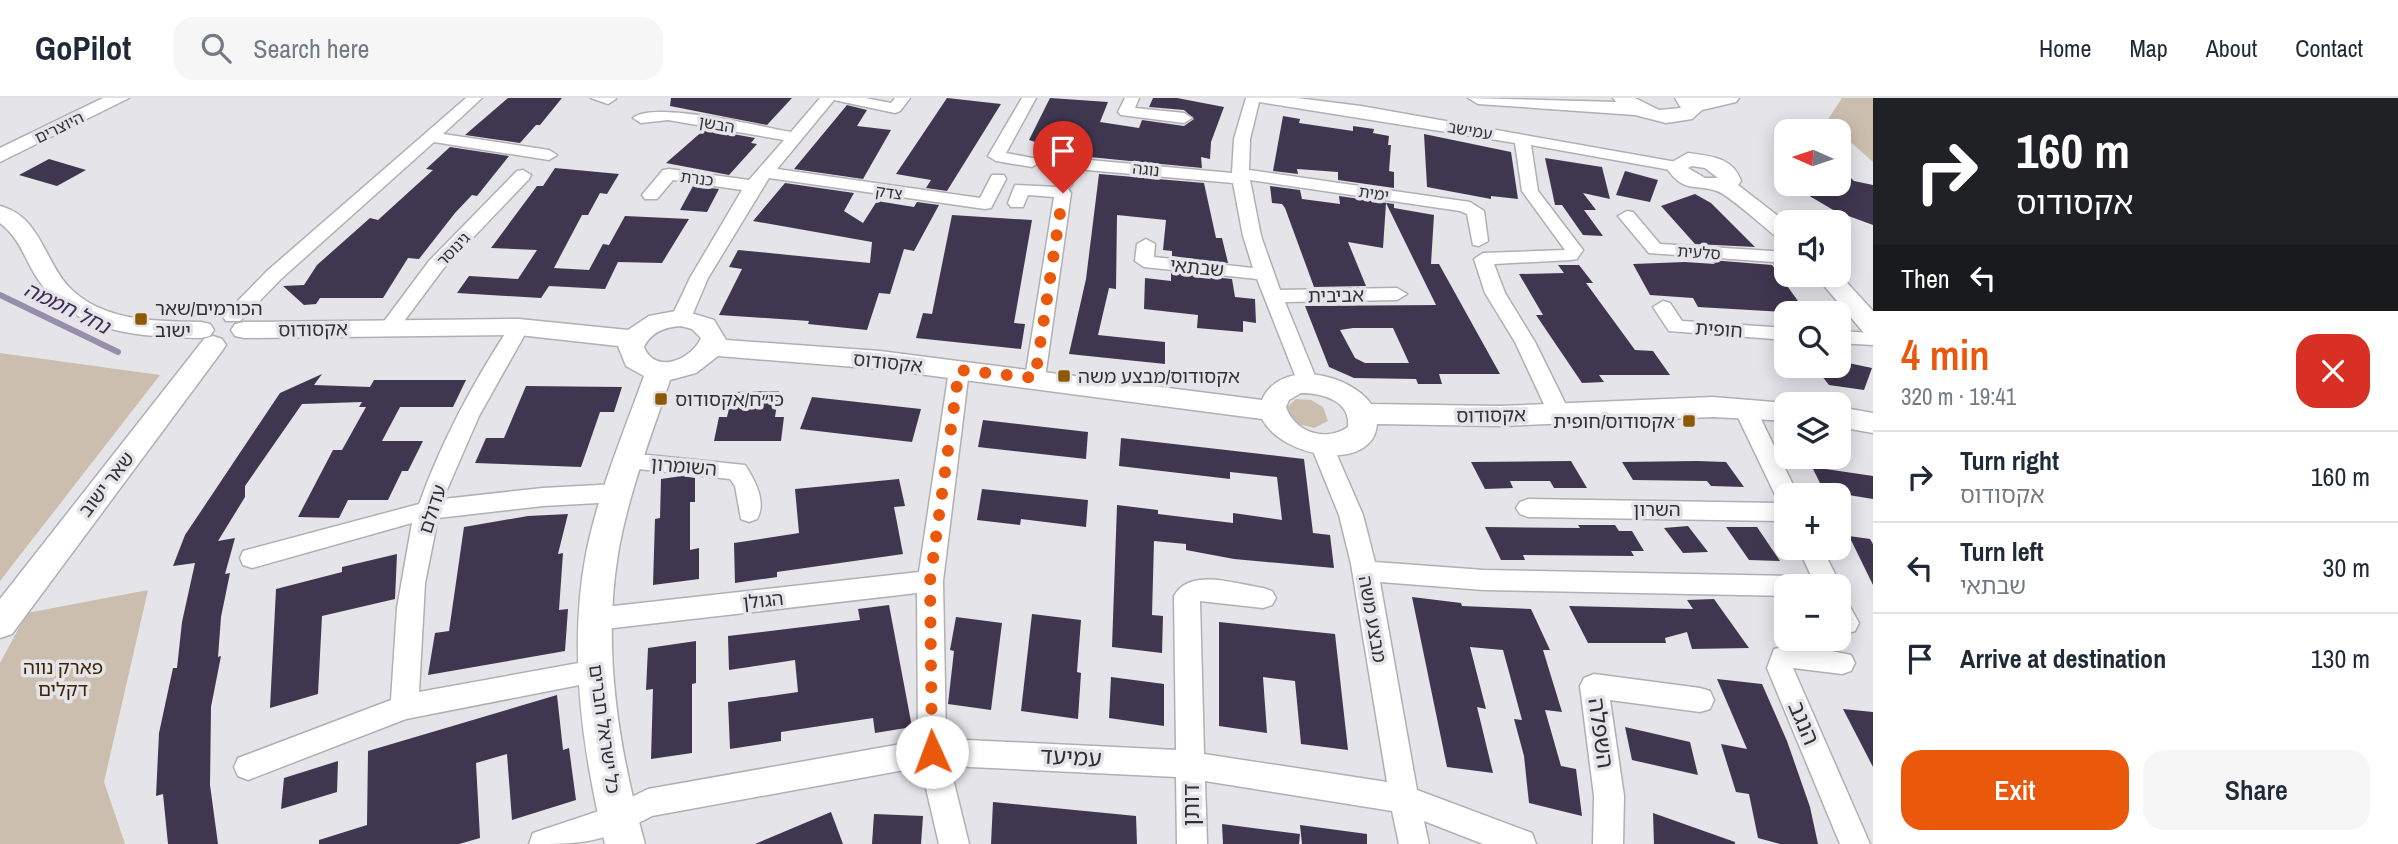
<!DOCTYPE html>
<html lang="en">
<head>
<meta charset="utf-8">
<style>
  body { margin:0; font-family:"Archivo Narrow","Noto Sans Hebrew",sans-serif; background:#f6f6f7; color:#1f2937; height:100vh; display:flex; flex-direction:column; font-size:26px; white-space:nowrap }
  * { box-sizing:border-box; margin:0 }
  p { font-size:23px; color:#747a83 }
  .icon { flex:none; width:38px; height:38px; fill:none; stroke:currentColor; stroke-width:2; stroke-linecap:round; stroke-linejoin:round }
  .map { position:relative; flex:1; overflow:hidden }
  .panel { display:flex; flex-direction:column; background:#fff; width:525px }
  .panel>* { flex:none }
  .guide { background:#202124; color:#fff; overflow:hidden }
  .needle { width:46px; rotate:273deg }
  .tools { position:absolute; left:1774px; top:21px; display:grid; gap:14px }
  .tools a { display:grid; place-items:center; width:77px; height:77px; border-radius:14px; background:#fff; box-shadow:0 4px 18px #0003; font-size:35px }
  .pin { position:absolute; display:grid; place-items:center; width:60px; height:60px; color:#fff; margin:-72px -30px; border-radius:50% 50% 50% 0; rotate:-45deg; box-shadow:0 0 7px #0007 }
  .pin .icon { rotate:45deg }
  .me { position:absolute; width:77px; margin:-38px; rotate:358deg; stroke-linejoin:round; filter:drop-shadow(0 0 5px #0008) }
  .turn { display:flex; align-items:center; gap:24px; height:147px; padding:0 28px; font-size:32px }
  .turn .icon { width:91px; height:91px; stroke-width:2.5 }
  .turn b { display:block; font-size:49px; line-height:60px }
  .then { display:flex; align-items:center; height:66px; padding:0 28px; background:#0003; gap:14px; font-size:26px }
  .round { display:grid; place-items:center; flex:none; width:74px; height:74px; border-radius:21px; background:#f6f6f7 }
  .headline { display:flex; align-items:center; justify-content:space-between; height:119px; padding:0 28px }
  h1 { font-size:42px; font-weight:600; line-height:52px; color:#ea580c }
  .action { display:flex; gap:14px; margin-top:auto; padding:14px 28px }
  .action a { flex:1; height:80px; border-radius:21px; background:#ea580c; color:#fff; font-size:28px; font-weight:600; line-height:80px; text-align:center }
  .action a+a { background:#f6f6f7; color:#1f2937 }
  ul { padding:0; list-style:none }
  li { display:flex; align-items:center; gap:21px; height:91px; padding:0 28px; border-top:2px solid #e0e1e3 }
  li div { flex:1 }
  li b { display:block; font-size:26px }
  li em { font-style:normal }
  header { display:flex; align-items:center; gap:42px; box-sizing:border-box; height:98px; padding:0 35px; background:#fff; border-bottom:2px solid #e0e1e3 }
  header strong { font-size:33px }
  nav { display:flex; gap:38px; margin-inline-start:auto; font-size:24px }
  .search { width:490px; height:63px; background:#f6f6f7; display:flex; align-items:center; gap:18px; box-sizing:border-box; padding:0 24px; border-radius:21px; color:#747a83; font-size:26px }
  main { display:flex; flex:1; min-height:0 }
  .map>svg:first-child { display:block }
  .green { fill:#ccbeae }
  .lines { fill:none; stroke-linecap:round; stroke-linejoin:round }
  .stream { stroke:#978eab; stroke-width:6 }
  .building { fill:#3f3750; fill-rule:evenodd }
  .minor-casing { stroke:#b0afb4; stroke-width:3 }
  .tertiary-casing { stroke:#b0afb4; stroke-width:3 }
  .minor { fill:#fff; fill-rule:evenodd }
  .tertiary { fill:#fff; fill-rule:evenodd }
  .route { stroke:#ea580c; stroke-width:12; stroke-dasharray:0 21.6 }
  .poi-dot { fill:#8c5a05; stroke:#e5e4e9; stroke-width:2.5 }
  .labels { text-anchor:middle; stroke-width:7; stroke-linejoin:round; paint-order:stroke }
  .far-street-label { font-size:16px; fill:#313133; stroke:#e5e4e9 }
  .street-label { font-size:19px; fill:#313133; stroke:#e5e4e9 }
  .poi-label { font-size:19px; fill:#313133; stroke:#e5e4e9; text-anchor:start }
  .park-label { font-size:19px; fill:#3c2402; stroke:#e5e4e9 }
  .water-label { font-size:21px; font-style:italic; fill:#3b2c56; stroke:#e5e4e9 }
  .near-street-label { font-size:23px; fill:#313133; stroke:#e5e4e9 }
</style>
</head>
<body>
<header>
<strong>GoPilot</strong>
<div class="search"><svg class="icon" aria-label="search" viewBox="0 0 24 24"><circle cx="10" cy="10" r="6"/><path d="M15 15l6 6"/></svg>Search here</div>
<nav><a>Home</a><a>Map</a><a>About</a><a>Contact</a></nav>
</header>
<main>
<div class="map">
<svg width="1873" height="746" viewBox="0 0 1873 746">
  <rect width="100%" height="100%" fill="#e5e4e9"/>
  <g class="green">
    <path d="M1842,0h31v64l-46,-41z"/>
    <path d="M0,255l160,22 -160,206z"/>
    <path d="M1296,301l15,1 12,7 5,14 -14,7 -20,-5 -9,-14z"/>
    <path d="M148,492l-44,192 21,62h-125v-181l27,-50z"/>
  </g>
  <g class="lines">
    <path class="stream" d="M0,197l118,57"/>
  </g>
  <g class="building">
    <path d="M508,0h54l-22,27h-4l-16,18 -55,-8z"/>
    <path d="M671,0h121l-25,27 -97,-19z"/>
    <path d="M947,0l54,6 -54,87 -21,-3 5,-8 -35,-6z"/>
    <path d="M1050,0l58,4 -8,20 39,6 3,-8 42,6 10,-7 -10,-9 -35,-3 4,-9h24l47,9 -13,35 -1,17 -9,-2 1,11 -123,-12 -32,-6 1,-4 -19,-6z"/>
    <path d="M847,7l20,5 -10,16 34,4 -28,49 -69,-10z"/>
    <path d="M1283,18l17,3 -1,4 54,8v-5l21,3 -1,4 16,3 -1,9h3l-2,26 5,1v16l-56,-8v-8l-41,-3 1,5 -25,-3z"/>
    <path d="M705,31l50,9 -4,5 6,1 -28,31 -63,-12z"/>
    <path d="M1424,36l87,18 7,47 -27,-3v3l-64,-12z"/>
    <path d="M450,49l59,9 -32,40 -5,-1 -17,18 -36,46 -11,-1 -25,40h-63l-4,6 -12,1 -21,-19 21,-1 13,-20 53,-47 8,2 55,-50 -7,-1z"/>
    <path d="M1545,60l57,9 8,32 -27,-6 13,17h-12l19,26 -20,-1 -21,-30h-7z"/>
    <path d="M49,61l37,11 -29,16 -38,-11z"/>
    <path d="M1839,68l15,15 19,4v40l-38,-14 -46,-27h50z"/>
    <path d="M555,70l64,6 -12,20 -7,-1 -12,22h-6l-28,53 35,2 14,-26 6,1 16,-29 64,3 -27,44 -44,-1 -13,27 -56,-3 -8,12 -84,-5 12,-17 49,3 19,-29 -46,-2 46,-62h6z"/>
    <path d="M1625,73l33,9 -8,22 -34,-7z"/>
    <path d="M1099,76l105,9 12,55h6l6,25 -56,-7v-5l-9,-1 3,-30 -49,-5 -1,74 -7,-1 -11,47 67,7v22l-96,-10 17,-75z"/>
    <path d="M785,85l69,10 -10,18 19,12 14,-22 37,6 3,-5 22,3 -25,46 -10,-2 -14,45 -11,-1 -12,37 -59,-6 1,-3 -90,-6 23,-46 -13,-2 9,-17 132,13 2,-21 -119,-21z"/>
    <path d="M693,88l26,3 -12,23 -27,-2z"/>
    <path d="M1270,88l30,4 2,9 38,5 -1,-8 55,8v4l40,7 -3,49h8l61,110h-61l3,10h-24l-2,-5 -62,-1 -25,-11 -24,-61 131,-1 -50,-102 -3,45 -35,-6 18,44 -52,1 -29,-79 -3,-4 -10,-1zM1353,230h40l16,35h-44l-10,-5 -15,-28z"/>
    <path d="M1695,96l16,9 44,44 -60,-3 -34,-38z"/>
    <path d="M952,117l80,5 -18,103 11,1 -4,25 -105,-11 7,-25 9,1z"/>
    <path d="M1711,162l61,5 31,43h-4l4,5 -105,-6 -5,-9 -43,-3 -17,-31 52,-2 30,2z"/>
    <path d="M1558,167h21l14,18h-7l49,67 18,1 17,24h-71l5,7 -22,1 -46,-68h7l-24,-41 45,-1z"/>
    <path d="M1171,175l61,6 3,18 20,2 1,24 -13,-2v11l-46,-4 1,-13 -54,-6 1,-31 26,3z"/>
    <path d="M1839,263l33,7 -8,22 -35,-5 -15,-19 25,3z"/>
    <path d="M322,276l-8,11 56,2 4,-7h92l-13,27h-53l-18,34h41l-15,30h-6l-14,29h-40l-9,18 -41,-1 35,-67h9l24,-43h-7l3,-5 -60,2 -57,82v11l-27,44 17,-3 -10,36 5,-1 -9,44 -3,40 3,-1 -10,51 -1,78 8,59h-50l-5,-50 -7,2 3,-63 14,-65h4l5,-46 13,-59 -22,3 12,-31 95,-142z"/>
    <path d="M526,288l96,1 -8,25h-14l-19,55 -106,-4 11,-25h18z"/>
    <path d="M779,293l-4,26h9l-3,24h-67l5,-24h8l6,-25z"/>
    <path d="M812,299l109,12 -9,33 -112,-13z"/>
    <path d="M983,322l105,12 -2,27 -108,-12z"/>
    <path d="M1121,340l183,21 9,74 17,2 4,33 -100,-9 -48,-9v-6l-32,-3 -2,74 11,1 -1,37 -50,-6 5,-142 41,5v4l75,9v-10l49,7 -5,-43 -47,-5v7l-111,-13z"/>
    <path d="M1571,363l16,27h-33l-4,-7h-40l3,7 -28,1 -14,-27z"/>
    <path d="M1697,363l29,1 18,25 -33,-1 -4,-5 -74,-1 -11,-18z"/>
    <path d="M1812,369l61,9v23l-49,-8z"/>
    <path d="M682,378l13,2v24h-5v48l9,-2v31l-46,6 2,-66 5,-1 1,-39z"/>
    <path d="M899,381l6,27 -11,1 9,47 -126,18v5l-42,6 -1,-40 65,-10 -4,-44z"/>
    <path d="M982,391l106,11 -2,27 -65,-8 -1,6 -43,-5z"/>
    <path d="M568,416l-10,40 5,-1 -4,57 9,-1 -3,42 -137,24 7,-42 14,-2 15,-104 64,-11z"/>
    <path d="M1578,427h37l4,6h13l12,20h-13l3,5 -111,-1 2,5h-24l-16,-33 95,1z"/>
    <path d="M1688,428l20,26 -25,1 -19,-25z"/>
    <path d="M1726,429h31l23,34 -31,-1z"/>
    <path d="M1849,438l21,3 3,5v41z"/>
    <path d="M397,456l-2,45 -73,17 -4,78 -48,14 6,-119 66,-17v-5z"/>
    <path d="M1412,499l49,6 1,3 69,3 19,41h-7l19,62 -17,-2 16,56 15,3 6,47 -53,-13 -5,-47 -10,-37 8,1 -19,-70 -33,-3 16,62 -9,-2 16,66 -46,-6z"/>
    <path d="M1714,501l35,49 -57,1 -5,-17 -22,6 1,5h-78l-19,-37 124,3 -6,-9z"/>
    <path d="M889,507l23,122 -37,6 -2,-15 -92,14v9l-51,8 -2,-47 70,-10 -3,-32 -66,10 -1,-34 132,-16 -2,-11z"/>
    <path d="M1032,516l49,6 -4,52 4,1 -3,46 -57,-8z"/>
    <path d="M956,519l46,6 -11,87 -43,-6 6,-53 -4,-1z"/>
    <path d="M1219,524l116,12 13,116 -47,-6 -6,-63 -32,-4 4,56 -48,-7z"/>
    <path d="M696,543v42l-4,1v69l-41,6 2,-70 -7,1 2,-42z"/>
    <path d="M1111,579l53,7v42l-55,-8z"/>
    <path d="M1717,581l45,5 25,57 23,66 8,37h-38l-22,-6 -9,-44 -13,-2 -15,-48 26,5z"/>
    <path d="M557,597l6,55 6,-2 7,52 -64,20 -5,-66 -31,9 4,75 -21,6h-140v-4l48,-15 1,-74z"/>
    <path d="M1843,611l30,3v55z"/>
    <path d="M1625,629l65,15 8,33 -66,-15z"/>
    <path d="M338,663l-1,31 -56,17 3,-31z"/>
    <path d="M993,704l143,14 1,28h-146z"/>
    <path d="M831,714l12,32h-88z"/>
    <path d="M1653,715l82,29v2h-81z"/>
    <path d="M874,716l49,2 -2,28h-49z"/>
    <path d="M1222,726l78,10 -1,10h-76z"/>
    <path d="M1300,727l67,9v10h-65z"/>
  </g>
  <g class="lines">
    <defs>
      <g id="minor">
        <path d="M466,0h16l-39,36 106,16 8,5 -8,5 -115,-18 -153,137 -41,42h-14l-3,-4 3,-4 41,-42z"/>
        <path d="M591,0h24l1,1 -8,5z"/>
        <path d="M820,0h45l26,5 4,-5h15l-10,13 -5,2 -61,-13 -57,69 203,29 12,-23h12l2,4 -15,29 -6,1 -216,-31 -61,100 -17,40 -10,6 -7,-2 -3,-4 19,-40 52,-88 -69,-10 -16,19h-12l-3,-4 21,-25 6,-1 80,11 35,-40 -116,-20 -27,3 -8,-5c19,-18 129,9 158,14z"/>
        <path d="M1022,0h14l-30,55 32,6 2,3 -8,5 -36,-6 -8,-5z"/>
        <path d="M1125,0h14l-4,10 49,5 8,5 -8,5 -63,-8 -3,-3z"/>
        <path d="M1246,0h51l64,8 321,57 2,3 -8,5 -145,-26 7,46 45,59 -6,9 -6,1 -77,4 11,29 30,49 35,71 -3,5h-16l-3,-5 -33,-71 -30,-49 -11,-34 9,-6 82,-3 -43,-59 -7,-48 -256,-41 -9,37 -1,31 221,32 14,9 4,30 -9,5 -6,-1 -6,-31 -7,-3 -210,-31 11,56 19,54 117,-2 10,6 -10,6 -112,2 33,81 -10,7 -10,-7 -41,-104 -113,-12 -9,-6 2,-17 9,-5 9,5 -1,13 99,11 -10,-32 -10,-53 -157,-14 -4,16 -4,4 3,4 -26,185 -3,5h-14l-3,-5 29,-181 -26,-2 -5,12h-12l-3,-4 7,-18 42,2 6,-24 15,-4 154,14 2,-34z"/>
        <path d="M523,72l8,5 -2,4 -86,90 -47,63h-14l-3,-4 3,-4 47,-63 88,-90z"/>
        <path d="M1627,113l6,1 27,32 127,8v11l-138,-10 -31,-37z"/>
        <path d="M1663,203l7,2 12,18 105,7v12l-118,-9 -16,-24z"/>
        <path d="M519,223l10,6 -50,89 -36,83 100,-11 74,-4 8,3 4,6 -4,6 -8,3 -74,4 -105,12 -13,65 -6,109 176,-32 10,4 3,8 -3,8 -199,39 -158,61 -10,-4 -4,-9 4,-9 153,-58 6,-92 15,-85 -160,45 -9,-3 -3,-7 3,-7 176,-47c23,-64 56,-125 93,-181z"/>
        <path d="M1839,233l34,2v12l-34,-2z"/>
        <path d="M959,265l10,7 -26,211 3,158 230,11 -2,-154c15,-29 63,-12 89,-8l9,3 4,7 -4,7 -9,3 -63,-7 4,153 183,28 -36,-218 -12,-49 -28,-69 3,-6h16l3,6 30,69 12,47 109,8 308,6 9,3 4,7h-18v10l-303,-6 -104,-8 37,208 115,43 4,11h-53l-59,-23 5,23h-30l-7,-33 -187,-30 2,63h-30l-1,-67 -226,-11 19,78h-30l-18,-77 -269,49c-50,27 -68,28 -123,28l4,-11 78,-26 37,-18 270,-48 -1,-148 -321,37 -9,-3 -4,-8 4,-8 9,-3 323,-36 30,-202z"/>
        <path d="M1744,302l8,2 3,5 43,88h-11v26l-259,-4 -8,-3 -4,-6 4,-6 8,-3 251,4 -46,-96 3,-5z"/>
        <path d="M628,355l117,12c10,15 22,37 12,54l-8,3 -8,-3 -6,-33 -5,-7 -110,-12 -3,-6 3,-6z"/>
        <path d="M1798,450h24l19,38 -2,3 -23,-3z"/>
        <path d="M1839,502l9,3 11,20 -4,8 -9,3 -7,-3z"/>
        <path d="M1797,546l54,11 4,8 -4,8 -9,3 -49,-6 77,176h-30l-73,-176 7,-19z"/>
        <path d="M1594,576l106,14 10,3 4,9 -4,9 -10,3 -90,-12 14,96 -1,48h-30l1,-48 -14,-110 4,-8z"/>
      </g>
      <g id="tertiary">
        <path d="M103,0h26l-129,64v-14z"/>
        <path d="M1468,0l148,4 -3,-4h22l24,12 22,-2 -6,-10h64l-3,4 -34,8 -10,9 -26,4 -31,-8 -157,-11z"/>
        <path d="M1688,55c22,3 45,4 53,28l-3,4 49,38v18l-8,-2c-13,-10 -50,-44 -62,-48 -25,-8 -33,3 -52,-25zM1692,68l13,2 13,10h-13l-17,-10z"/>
        <path d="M0,108c40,10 44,54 68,80 33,36 88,35 133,36l9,2 4,6 -4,6 -9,2c-60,-1 -125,-4 -162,-57 -14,-20 -18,-42 -39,-58z"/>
        <path d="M1839,176l34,37v24l-9,-2 -49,-58z"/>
        <path d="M681,212l33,10 12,20 154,11 382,49c18,-42 87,-27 109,4l129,2 213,-9 84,7h-10v17l-74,-4 -213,9 -123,-2c-4,49 -93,35 -115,-5l-382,-50 -162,-13 -22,17 -26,7c-19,57 -42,114 -52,174 -16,96 1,197 27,290h-40c-23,-93 -37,-195 -19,-290 12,-61 37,-120 58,-178l-18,-10 -8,-20 -99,-11 -275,3 -9,-2 -4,-6 4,-6 9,-2 275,-3 109,11 21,-14zM681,228l11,3 9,9c-10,22 -46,37 -57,9 7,-15 21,-20 37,-21zM1301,295c22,0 50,8 47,34 -22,15 -53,6 -62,-20l3,-7z"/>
        <path d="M213,238l9,3 4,6 -4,6 -210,283 -12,4v-39l204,-260z"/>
        <path d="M1839,309l34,6v20l-34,-6z"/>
      </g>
    </defs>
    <use href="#minor" class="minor-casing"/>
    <use href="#tertiary" class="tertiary-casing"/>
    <use href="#minor" class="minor"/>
    <use href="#tertiary" class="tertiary"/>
  </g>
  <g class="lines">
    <path class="route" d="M932,654l-2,-171 29,-211 76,8 28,-185"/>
  </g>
  <g class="poi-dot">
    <rect x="134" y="214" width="14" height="14" rx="3.5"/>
    <rect x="1057" y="271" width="14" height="14" rx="3.5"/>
    <rect x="654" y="294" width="14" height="14" rx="3.5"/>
    <rect x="1682" y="316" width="14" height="14" rx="3.5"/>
  </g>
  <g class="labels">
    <g class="far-street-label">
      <text transform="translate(717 26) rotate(10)" y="6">הבשן</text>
      <text transform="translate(59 29) rotate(-26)" y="6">היוצרים</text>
      <text transform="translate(1470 32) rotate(10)" y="6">עמישב</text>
      <text transform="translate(1146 71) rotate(6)" y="6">נוגה</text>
      <text transform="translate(697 80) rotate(8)" y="6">כנרת</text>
      <text transform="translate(889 94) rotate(8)" y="6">צדק</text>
      <text transform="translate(1374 95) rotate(8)" y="6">ימית</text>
      <text transform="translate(453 151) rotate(-46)" y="6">גינוסר</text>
      <text transform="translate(1699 154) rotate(4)" y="6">סלעית</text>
    </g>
    <g class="street-label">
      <text transform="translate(1197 169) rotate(6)" y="7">שבתאי</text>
      <text transform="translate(1336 197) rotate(-1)" y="7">אביבית</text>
      <text transform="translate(313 231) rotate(-1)" y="7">אקסודוס</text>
      <text transform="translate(1719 231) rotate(4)" y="7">חופית</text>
      <text transform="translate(888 264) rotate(6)" y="7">אקסודוס</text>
      <text transform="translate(1491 317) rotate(-1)" y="7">אקסודוס</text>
      <text transform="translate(684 368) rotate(5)" y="7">השומרון</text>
      <text transform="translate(106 386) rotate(-52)" y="7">שאר ישוב</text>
      <text transform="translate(432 411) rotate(-72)" y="7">עדולם</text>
      <text x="1657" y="418">השרון</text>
      <text transform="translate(763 502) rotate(-6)" y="7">הגולן</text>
      <text transform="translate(1373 521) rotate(80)" y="7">מבצע משה</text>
      <text transform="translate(605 631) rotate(82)" y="7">כל ישראל חברים</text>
    </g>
    <g class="poi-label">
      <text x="155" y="217">הכורמים/שאר<tspan x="155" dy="22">ישוב</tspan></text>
      <text x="1078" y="285">אקסודוס/מבצע משה</text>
      <text x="675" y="308">כי״ח/אקסודוס</text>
      <text x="1675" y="330" text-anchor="end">אקסודוס/חופית</text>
    </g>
    <g class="park-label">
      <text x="63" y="576">פארק נווה<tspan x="63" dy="22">דקלים</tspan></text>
    </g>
    <g class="water-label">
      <text transform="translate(67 210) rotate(26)" y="7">נחל חממה</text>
    </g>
    <g class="near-street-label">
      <text transform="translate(1804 625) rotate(67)" y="8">הנגב</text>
      <text transform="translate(1601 635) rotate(82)" y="8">השפלה</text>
      <text transform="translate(1071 659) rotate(3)" y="8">עמיעד</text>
      <text transform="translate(1191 707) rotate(-90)" y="8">דותן</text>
    </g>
  </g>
</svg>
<div class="tools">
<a><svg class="needle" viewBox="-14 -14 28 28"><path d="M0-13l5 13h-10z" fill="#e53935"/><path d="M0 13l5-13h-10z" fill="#747a83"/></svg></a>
<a><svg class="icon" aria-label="sound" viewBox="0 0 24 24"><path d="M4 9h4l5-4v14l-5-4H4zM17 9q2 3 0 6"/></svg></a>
<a><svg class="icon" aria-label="search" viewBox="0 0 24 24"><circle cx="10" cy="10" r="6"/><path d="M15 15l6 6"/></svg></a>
<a><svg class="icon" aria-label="layers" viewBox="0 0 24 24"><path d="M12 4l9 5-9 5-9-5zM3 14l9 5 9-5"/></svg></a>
<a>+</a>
<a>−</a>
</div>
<div class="pin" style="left:1063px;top:95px;background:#d93025"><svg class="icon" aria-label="arrive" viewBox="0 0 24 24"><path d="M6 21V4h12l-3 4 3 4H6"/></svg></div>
<svg class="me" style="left:932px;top:654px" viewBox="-20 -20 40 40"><circle r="19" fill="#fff"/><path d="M0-13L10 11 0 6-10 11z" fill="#ea580c"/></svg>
</div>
<section class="panel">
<div class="guide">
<div class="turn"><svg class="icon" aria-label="right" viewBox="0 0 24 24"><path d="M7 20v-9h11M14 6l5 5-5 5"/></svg><div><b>160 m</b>אקסודוס</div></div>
<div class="then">Then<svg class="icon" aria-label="left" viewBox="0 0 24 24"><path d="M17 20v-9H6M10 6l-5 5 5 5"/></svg></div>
</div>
<div class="headline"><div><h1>4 min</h1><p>320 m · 19:41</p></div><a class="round" style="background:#d93025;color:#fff"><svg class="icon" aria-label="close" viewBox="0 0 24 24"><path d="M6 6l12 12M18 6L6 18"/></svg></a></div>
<ul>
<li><svg class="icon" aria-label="right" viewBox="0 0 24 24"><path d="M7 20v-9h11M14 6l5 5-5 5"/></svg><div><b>Turn right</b><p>אקסודוס</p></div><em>160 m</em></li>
<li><svg class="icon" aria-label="left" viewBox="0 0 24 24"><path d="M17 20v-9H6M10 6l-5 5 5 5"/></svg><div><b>Turn left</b><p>שבתאי</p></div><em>30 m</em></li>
<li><svg class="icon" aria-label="arrive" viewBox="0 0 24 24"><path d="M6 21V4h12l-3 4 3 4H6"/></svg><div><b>Arrive at destination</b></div><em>130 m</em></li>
</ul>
<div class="action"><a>Exit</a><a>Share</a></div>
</section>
</main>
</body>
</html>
